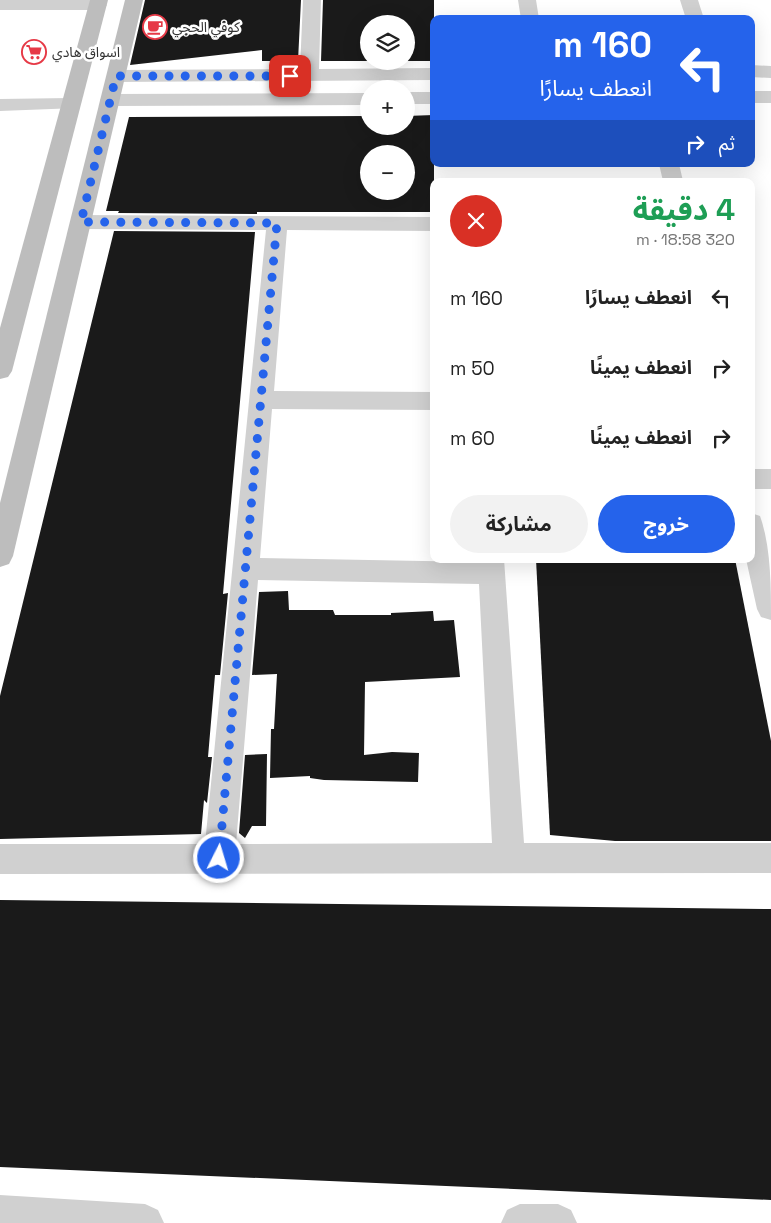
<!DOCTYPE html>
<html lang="ar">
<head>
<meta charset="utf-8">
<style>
  body { margin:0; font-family:"Space Grotesk","Noto Sans Arabic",sans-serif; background:#f2f2f2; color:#222; direction:rtl; height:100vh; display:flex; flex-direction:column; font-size:19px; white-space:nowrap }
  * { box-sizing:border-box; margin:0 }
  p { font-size:16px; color:#767676 }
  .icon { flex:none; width:28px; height:28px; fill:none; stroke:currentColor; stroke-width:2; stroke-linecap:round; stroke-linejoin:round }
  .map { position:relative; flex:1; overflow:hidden; direction:ltr }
  .side { position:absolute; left:430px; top:178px; width:325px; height:385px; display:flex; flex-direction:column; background:#fff; border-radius:10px; box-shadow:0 5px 20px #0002; direction:rtl }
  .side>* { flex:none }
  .banner { position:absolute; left:430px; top:15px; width:325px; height:152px; border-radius:10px; box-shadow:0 5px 20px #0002; direction:rtl; background:#2563eb; color:#fff; overflow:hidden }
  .buttons { position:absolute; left:360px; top:15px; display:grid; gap:10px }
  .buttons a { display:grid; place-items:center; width:55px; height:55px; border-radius:50%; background:#fff; box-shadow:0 5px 20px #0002; font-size:25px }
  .pin { position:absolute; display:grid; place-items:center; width:42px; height:42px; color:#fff; margin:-21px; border-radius:10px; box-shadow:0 2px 8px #0006 }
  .me { position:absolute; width:55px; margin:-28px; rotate:5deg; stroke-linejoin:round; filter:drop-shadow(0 0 4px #0008) }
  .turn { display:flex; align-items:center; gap:18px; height:105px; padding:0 20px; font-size:22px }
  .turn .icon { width:65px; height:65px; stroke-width:2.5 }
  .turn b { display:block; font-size:35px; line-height:42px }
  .then { display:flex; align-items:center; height:48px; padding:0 20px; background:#0003; gap:10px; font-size:19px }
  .round { display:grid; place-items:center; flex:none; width:52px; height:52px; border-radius:26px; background:#f2f2f2 }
  .overview { display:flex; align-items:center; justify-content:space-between; height:85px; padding:0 20px }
  h1 { font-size:30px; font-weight:700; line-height:38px; color:#1e9e55 }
  .primary-button { display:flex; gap:10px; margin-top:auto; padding:10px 20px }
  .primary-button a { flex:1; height:58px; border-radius:30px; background:#2563eb; color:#fff; font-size:20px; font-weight:700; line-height:58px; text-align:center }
  .primary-button a+a { background:#f2f2f2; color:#222 }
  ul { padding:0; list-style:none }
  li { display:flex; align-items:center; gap:15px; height:70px; padding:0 20px }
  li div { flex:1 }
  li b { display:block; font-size:19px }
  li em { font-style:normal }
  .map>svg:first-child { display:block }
  .building { fill:#1a1a1a; fill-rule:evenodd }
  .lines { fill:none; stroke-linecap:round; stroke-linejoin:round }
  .street { fill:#d0d0d0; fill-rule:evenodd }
  .secondary { fill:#bdbdbd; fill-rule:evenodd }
  .route { stroke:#2563eb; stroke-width:9; stroke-dasharray:0 16.2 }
  .labels { text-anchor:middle; stroke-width:5; stroke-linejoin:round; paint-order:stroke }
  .far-poi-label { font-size:14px; fill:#333; stroke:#fff; text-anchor:start }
</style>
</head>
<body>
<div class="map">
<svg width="771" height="1223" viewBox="0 0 771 1223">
  <rect width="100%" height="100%" fill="#fff"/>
  <g class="building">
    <path d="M145,0h156l-3,61h-36v-11l-132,15z"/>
    <path d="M323,0h111v61h-64h36v-37h-37v37h-48z"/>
    <path d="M434,115v97h-177v2l-139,-1 1,-2h-13l23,-94 240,-1v10h37v-10zM369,154h37v37h-37z"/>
    <path d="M114,231l141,1 -32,362 5,-1 -8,82h-5l-7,82h4l-5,46 -3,-3 -3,34 -201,5v-143z"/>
    <path d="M536,559h199l36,182v100h-156l-65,-6z"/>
    <path d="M288,591l1,19h44l2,5h56v-2l42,-2 1,10 20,-1 6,57 -95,5 -1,73 28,-3 27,1 -1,29 -94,-2 -14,-2v-2l-40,2 1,-49h3l3,-55 -25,1 7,-83z"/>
    <path d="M267,754l-1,72h-14l-7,12 -6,-5 6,-78z"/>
    <path d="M0,900l771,9v291l-771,-33z"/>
  </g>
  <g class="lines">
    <g class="street">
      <path d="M0,0h99l5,1 3,4 -3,4 -6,1h-98z"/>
      <path d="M303,0h18l-2,69 115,-1v12l-318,2 -7,-2 -2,-4 2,-4 7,-2 184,-1z"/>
      <path d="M518,0h18l3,19h-18z"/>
      <path d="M680,0h18l6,19h-18z"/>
      <path d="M751,65l20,1v12l-20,-1z"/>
      <rect x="751" y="91" width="20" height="12"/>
      <rect x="406" y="92" width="28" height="12"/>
      <path d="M369,93v12l-259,1 -7,-2 -3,-4 3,-4 7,-2z"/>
      <path d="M70,98l7,2 3,4 -3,4 -77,3v-12z"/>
      <path d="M659,164h20l4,17h-20z"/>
      <path d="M81,215l353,2v14l-147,-1 -13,161 160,1v18l-162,-1 -12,149 218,4v-3h26l20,284h247v30l-771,1v-30h205l61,-614 -185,-1 -7,-2 -4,-5 4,-5zM258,580l221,4 13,259 -256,1z"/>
      <rect x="751" y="469" width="20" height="20"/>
      <path d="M751,513l9,3c11,31 11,70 11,104l-10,-3 -4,-8 -11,-50h5z"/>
      <path d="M0,1195l145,9 13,6 6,13h-164z"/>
      <path d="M520,1204h38l13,6 6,13h-76l6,-13z"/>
    </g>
    <g class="secondary">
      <path d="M90,0h18l-96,371 -4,6 -8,2v-51z"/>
      <path d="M125,0h18l-130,556 -4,8 -9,3v-64z"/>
    </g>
  </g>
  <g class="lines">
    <path class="route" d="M219,858l58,-635 -196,-1 35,-146h174"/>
  </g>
  <defs>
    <symbol id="cafe-ring" viewBox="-11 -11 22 22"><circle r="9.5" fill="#fff" stroke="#e63946" stroke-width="1.5"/><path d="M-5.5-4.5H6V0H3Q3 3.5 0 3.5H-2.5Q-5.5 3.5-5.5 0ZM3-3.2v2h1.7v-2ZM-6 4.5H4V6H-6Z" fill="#e63946"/></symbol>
    <symbol id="supermarket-ring" viewBox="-11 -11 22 22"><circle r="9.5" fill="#fff" stroke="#e63946" stroke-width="1.5"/><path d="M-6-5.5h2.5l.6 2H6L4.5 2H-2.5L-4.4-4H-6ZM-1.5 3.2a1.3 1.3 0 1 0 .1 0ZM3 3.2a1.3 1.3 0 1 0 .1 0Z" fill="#e63946"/></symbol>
  </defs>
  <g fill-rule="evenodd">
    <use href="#cafe-ring" x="141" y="13" width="28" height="28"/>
    <use href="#supermarket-ring" x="20" y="38" width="28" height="28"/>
  </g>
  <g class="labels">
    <g class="far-poi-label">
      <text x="172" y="32">كوفي الحجي</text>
      <text x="52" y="57">اسواق هادي</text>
    </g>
  </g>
</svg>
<div class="buttons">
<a><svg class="icon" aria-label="layers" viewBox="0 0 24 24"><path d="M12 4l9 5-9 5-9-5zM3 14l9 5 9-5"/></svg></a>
<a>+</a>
<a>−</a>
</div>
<div class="pin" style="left:290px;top:76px;background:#d93025"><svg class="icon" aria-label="arrive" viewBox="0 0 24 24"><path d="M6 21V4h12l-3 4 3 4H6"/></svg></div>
<svg class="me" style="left:219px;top:858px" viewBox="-20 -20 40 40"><circle r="17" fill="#2563eb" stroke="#fff" stroke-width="3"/><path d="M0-11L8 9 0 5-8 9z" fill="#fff"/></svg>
<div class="banner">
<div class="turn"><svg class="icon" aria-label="left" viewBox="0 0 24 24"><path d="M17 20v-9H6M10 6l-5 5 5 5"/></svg><div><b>160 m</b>انعطف يسارًا</div></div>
<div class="then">ثم<svg class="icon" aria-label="right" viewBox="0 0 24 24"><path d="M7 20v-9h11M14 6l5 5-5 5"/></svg></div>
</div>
<section class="side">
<div class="overview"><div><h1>4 دقيقة</h1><p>320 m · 18:58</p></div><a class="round" style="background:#d93025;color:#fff"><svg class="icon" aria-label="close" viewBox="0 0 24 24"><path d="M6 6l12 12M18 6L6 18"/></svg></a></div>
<ul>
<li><svg class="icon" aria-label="left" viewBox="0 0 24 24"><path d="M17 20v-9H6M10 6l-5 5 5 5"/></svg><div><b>انعطف يسارًا</b></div><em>160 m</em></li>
<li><svg class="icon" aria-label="right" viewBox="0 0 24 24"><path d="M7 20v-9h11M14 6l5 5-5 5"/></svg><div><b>انعطف يمينًا</b></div><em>50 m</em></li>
<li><svg class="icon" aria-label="right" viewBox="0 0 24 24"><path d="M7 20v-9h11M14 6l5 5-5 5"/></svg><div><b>انعطف يمينًا</b></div><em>60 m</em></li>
</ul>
<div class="primary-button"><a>خروج</a><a>مشاركة</a></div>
</section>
</div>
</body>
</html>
